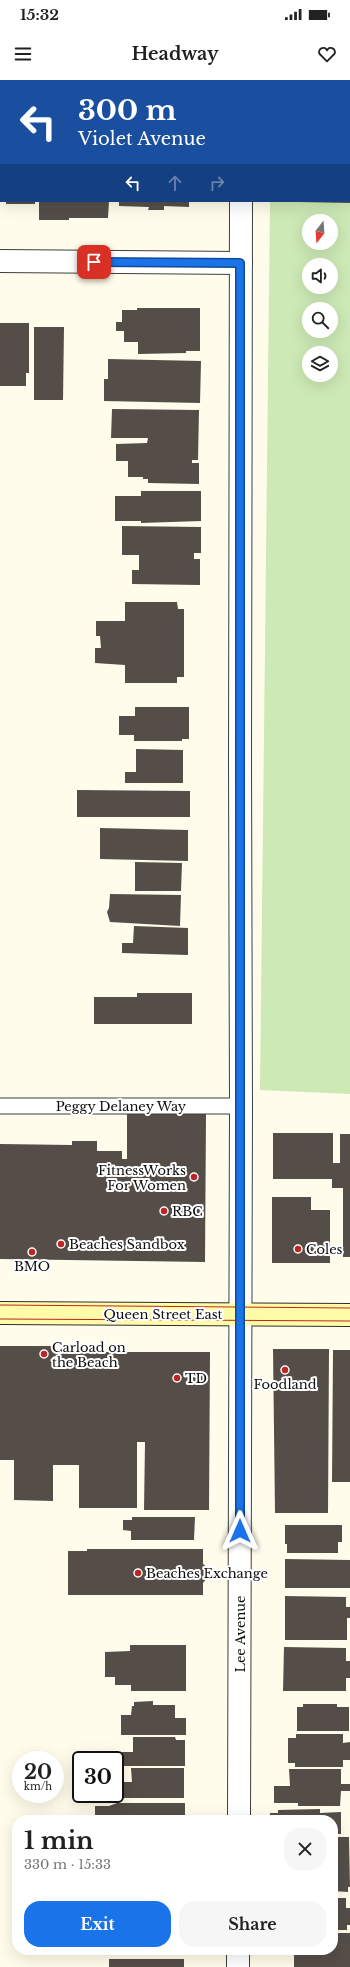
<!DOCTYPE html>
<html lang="en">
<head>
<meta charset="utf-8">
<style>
  body { margin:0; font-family:"Libre Baskerville",serif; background:#f6f6f6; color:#222; height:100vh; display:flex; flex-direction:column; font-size:15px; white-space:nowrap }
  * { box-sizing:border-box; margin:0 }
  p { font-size:13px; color:#767676 }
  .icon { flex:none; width:22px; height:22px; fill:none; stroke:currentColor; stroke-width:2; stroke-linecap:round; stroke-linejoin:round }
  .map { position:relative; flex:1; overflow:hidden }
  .side { position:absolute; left:12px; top:1735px; width:326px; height:140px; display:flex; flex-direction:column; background:#fff; border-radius:16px; box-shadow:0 4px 16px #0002 }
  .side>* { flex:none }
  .top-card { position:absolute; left:0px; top:0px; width:350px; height:122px; box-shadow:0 4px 16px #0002; background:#1a4fa0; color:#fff; overflow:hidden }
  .needle { width:26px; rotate:197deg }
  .fabs { position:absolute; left:302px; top:134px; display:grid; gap:8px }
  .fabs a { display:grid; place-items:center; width:36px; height:36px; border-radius:50%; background:#fff; box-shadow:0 4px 16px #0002; font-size:20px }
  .speed { position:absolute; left:12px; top:1671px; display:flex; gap:8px; font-size:20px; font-weight:700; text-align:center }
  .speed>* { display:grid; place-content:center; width:52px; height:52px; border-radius:50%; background:#fff; box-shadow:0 4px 16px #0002; line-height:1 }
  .speed small { font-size:10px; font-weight:400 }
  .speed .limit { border:2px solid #111; border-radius:6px; background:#fff; color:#111 }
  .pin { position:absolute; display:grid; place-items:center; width:34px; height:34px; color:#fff; margin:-17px; border-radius:8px; box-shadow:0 2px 6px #0006 }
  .me { position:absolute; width:44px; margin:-22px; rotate:0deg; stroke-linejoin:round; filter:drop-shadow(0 0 3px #0008) }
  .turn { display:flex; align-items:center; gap:14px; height:84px; padding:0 12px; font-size:18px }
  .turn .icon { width:52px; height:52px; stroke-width:2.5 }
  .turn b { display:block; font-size:28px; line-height:34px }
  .lanes { display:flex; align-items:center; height:38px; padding:0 12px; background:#0003; justify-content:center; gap:20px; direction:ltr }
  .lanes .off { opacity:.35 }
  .round { display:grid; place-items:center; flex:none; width:42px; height:42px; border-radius:16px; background:#f6f6f6 }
  .overview { display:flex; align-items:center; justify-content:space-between; height:68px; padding:0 12px }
  h1 { font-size:24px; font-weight:700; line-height:30px }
  .button { display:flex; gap:8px; margin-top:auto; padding:8px 12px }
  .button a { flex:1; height:46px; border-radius:16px; background:#1a73e8; color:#fff; font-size:16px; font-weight:700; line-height:46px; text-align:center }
  .button a+a { background:#f6f6f6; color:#222 }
  .status { display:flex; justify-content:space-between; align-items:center; height:28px; padding:0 20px; background:#fff; direction:ltr }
  .status svg { height:11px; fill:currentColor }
  header { display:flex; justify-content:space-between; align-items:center; height:52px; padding:0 12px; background:#fff; font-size:18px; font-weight:700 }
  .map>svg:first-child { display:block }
  .green { fill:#cde9b5; fill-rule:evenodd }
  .building { fill:#554e48 }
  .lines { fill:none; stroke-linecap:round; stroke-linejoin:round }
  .service-casing { stroke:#3f3f3f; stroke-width:17 }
  .minor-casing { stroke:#3f3f3f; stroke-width:24 }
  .secondary-casing { stroke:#2e2e2e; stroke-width:24 }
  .service { stroke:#fff; stroke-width:15 }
  .minor { stroke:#fff; stroke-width:22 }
  .secondary { stroke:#fffba6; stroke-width:22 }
  .tram { stroke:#bc2624; stroke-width:1 }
  .route-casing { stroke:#114b97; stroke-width:10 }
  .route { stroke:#1a73e8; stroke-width:7 }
  .poi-dot { fill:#bc2624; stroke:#fff; stroke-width:1.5 }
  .labels { text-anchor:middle; stroke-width:4; stroke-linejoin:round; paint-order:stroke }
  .street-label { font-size:13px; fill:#0c0c0c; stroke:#fff }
  .poi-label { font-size:13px; fill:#0c0c0c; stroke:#fff; text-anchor:start }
</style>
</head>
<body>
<div class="status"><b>15:32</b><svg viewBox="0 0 49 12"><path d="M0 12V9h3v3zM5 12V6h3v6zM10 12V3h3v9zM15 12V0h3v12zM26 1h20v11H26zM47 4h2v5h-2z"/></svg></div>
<header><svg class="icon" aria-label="menu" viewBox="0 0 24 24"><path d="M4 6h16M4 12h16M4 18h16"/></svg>Headway<svg class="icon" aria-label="heart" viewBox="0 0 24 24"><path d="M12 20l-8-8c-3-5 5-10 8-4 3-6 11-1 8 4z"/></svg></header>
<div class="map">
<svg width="350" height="1887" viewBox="0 0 350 1887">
  <rect width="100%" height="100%" fill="#fffceb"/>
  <path class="green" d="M272,0h78v1014l-90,-4 10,-889h79v-120zM309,141h22v22h-22zM309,185h22v22h-22zM309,229h22v22h-22zM309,273h22v22h-22z"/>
  <g class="building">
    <rect x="6" y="121" width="29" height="3"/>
    <path d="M39,121h70l-1,17h-39v2h-30z"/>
    <path d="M119,121h70v6l-25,-1v4h-16l1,-3 -30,-1z"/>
    <path d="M299,121h51v2l-51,-1z"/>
    <path d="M137,228h63v43h-14v2l-48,1v-12h-14v-11h-8v-9h6v-12h15z"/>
    <path d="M0,243h29v50h-3v13h-26z"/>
    <path d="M34,247h30l-1,73h-29z"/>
    <path d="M108,279l93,2 -1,42 -96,-2v-22h4z"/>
    <path d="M112,329l87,1 -1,50h-6v3h7v21l-51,-1v-4h-5v-2h-15v-16h-12v-17l31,-1 1,-5h-37z"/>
    <path d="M141,411h60v30l-60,2v-2h-26v-25h26z"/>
    <path d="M122,446l79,1v26h-7v6h6v26l-68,-1v-14h7v-15h-17z"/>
    <path d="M125,522h52l1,7h6v68h-7v6h-52v-18l-30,-2v-15h6l-1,-12h-4v-15h29z"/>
    <path d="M135,627h54v32h-7v2h-48v-6h-15v-19h16z"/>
    <path d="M136,669l47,1v33h-58v-11h11z"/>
    <path d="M77,710l113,1v26h-113z"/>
    <path d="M100,748l88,2v31l-88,-2z"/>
    <path d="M135,782l47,1 -1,28h-46z"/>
    <path d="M110,814l71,1 -1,31 -70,-4 -3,-10 2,-4z"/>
    <path d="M134,846l54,2v27l-66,-2v-10h11z"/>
    <path d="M137,913h55v31h-98v-27h43z"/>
    <path d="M127,1027l50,1v6h29l-1,148 -205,-3v-115l72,1v-4h25v10h25v8h5z"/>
    <path d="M273,1053h60v30h7v-29h10v123h-7v-69h-11v-9h-59z"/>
    <path d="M272,1117h39v13h19v53h-58z"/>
    <path d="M0,1266h54l-1,6h157l-1,158h-65l1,-68h-8v66h-58v-43h-26v36l-39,-1v-40h-14z"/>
    <path d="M273,1269h56l-1,164h-53z"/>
    <path d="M333,1270h17v132h-18z"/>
    <path d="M132,1437h63l-1,23h-63v-9l-8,-1v-10h9z"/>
    <path d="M285,1445h57v17h-4v11h-51v-9h-2z"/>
    <path d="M87,1469h116v15l5,4 -1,10 -4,5v12h-135v-44h19z"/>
    <path d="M285,1479l65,1v28h-65z"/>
    <path d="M285,1516l61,1v10h4v11h-3v22h-62z"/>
    <path d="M130,1565h56v46h-55v-6h-16v-8h-10v-25l25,-1z"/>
    <path d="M284,1567l62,1v13h4v17h-4v13h-63z"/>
    <path d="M134,1622l19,-1v4h22v13h11v17h-65v-20h10l1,-9h2z"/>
    <path d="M303,1624h34v3h12v24h-52v-24h6z"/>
    <path d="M296,1654h47v9l7,-1v18h-7v7h-48v-4h-7v-25h8z"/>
    <path d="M133,1657h42l1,3h9v26h-63v-14h11z"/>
    <path d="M131,1688h53v30h-62v-16h10z"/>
    <path d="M289,1689h52v15h9v7h-9l-1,15h-42v-3h-24v-17h16z"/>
    <path d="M117,1723h68v17h-90v-14h14z"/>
    <path d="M320,1729v4l21,-1v22h-8v-14h-63v-7h8v-3z"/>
    <path d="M333,1757h16l1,50h-2v5l-15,-1z"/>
    <path d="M333,1818h13v10h4v17h-3v5h-14z"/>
    <path d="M333,1853h17v34h-56v-17h39z"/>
    <path d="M127,1870h48v2h-47z"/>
    <rect x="109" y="1879" width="75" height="8"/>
  </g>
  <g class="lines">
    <defs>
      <path id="service" d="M0,1026h241"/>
      <g id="minor">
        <path d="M243,1v-1"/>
        <path d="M0,181l241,2"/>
        <path d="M239,1740l2,-714 -1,-343 1,-562"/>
        <path d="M238,1887v-17"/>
      </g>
      <path id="secondary" d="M0,1233l350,2"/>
    </defs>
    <use href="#service" class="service-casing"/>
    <use href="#minor" class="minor-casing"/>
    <use href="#secondary" class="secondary-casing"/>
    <use href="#service" class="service"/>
    <use href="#minor" class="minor"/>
    <use href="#secondary" class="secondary"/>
    <g class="tram">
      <path d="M0,1225l350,3"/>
      <path d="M0,1239l350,2"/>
    </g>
  </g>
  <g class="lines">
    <defs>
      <path id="route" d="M94,182l146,1v1268"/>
    </defs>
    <use href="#route" class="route-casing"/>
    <use href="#route" class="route"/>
  </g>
  <g class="poi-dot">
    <circle cx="194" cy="1097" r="4"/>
    <circle cx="164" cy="1131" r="4"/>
    <circle cx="61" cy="1164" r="4"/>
    <circle cx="298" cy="1169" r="4"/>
    <circle cx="32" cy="1172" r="4"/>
    <circle cx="44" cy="1274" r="4"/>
    <circle cx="285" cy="1290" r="4"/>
    <circle cx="177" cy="1298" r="4"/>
    <circle cx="138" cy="1493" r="4"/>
  </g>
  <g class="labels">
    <g class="street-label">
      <text x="121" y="1031">Peggy Delaney Way</text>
      <text x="163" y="1239">Queen Street East</text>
      <text transform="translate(240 1554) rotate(-90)" y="5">Lee Avenue</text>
    </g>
    <g class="poi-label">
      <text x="186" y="1095" text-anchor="end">FitnessWorks<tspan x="186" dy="15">For Women</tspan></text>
      <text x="172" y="1136">RBC</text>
      <text x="69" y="1169">Beaches Sandbox</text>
      <text x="306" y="1174">Coles</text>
      <text x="32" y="1191" text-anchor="middle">BMO</text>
      <text x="52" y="1272">Carload on<tspan x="52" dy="15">the Beach</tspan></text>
      <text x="185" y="1303">TD</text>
      <text x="285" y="1309" text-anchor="middle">Foodland</text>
      <text x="146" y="1498">Beaches Exchange</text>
    </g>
  </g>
</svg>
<div class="fabs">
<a><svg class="needle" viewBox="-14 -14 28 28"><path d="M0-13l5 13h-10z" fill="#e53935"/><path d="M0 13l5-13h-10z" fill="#767676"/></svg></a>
<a><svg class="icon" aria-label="sound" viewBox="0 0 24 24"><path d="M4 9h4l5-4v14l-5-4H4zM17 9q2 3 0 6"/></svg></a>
<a><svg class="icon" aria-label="search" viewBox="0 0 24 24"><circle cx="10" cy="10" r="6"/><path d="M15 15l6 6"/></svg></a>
<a><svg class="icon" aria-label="layers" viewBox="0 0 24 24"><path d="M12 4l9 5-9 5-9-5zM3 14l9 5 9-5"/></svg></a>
</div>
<div class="speed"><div>20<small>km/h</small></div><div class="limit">30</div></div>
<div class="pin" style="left:94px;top:182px;background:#d93025"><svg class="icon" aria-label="arrive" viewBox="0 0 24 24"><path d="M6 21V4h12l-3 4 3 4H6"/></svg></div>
<svg class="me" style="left:240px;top:1451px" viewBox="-20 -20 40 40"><path d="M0-17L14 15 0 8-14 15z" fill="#1a73e8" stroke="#fff" stroke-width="4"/></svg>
<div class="top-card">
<div class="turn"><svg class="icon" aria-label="left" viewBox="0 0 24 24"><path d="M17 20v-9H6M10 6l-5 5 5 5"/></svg><div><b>300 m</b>Violet Avenue</div></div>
<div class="lanes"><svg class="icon" aria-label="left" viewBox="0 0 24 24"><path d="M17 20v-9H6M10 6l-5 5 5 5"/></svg><svg class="icon off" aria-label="ahead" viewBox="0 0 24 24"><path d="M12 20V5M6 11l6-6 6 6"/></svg><svg class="icon off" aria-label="right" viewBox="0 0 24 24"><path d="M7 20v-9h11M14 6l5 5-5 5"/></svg></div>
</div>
<section class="side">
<div class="overview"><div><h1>1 min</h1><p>330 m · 15:33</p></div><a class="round"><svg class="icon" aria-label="close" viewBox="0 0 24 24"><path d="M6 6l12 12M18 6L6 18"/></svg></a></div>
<div class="button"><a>Exit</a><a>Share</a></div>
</section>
</div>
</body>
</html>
